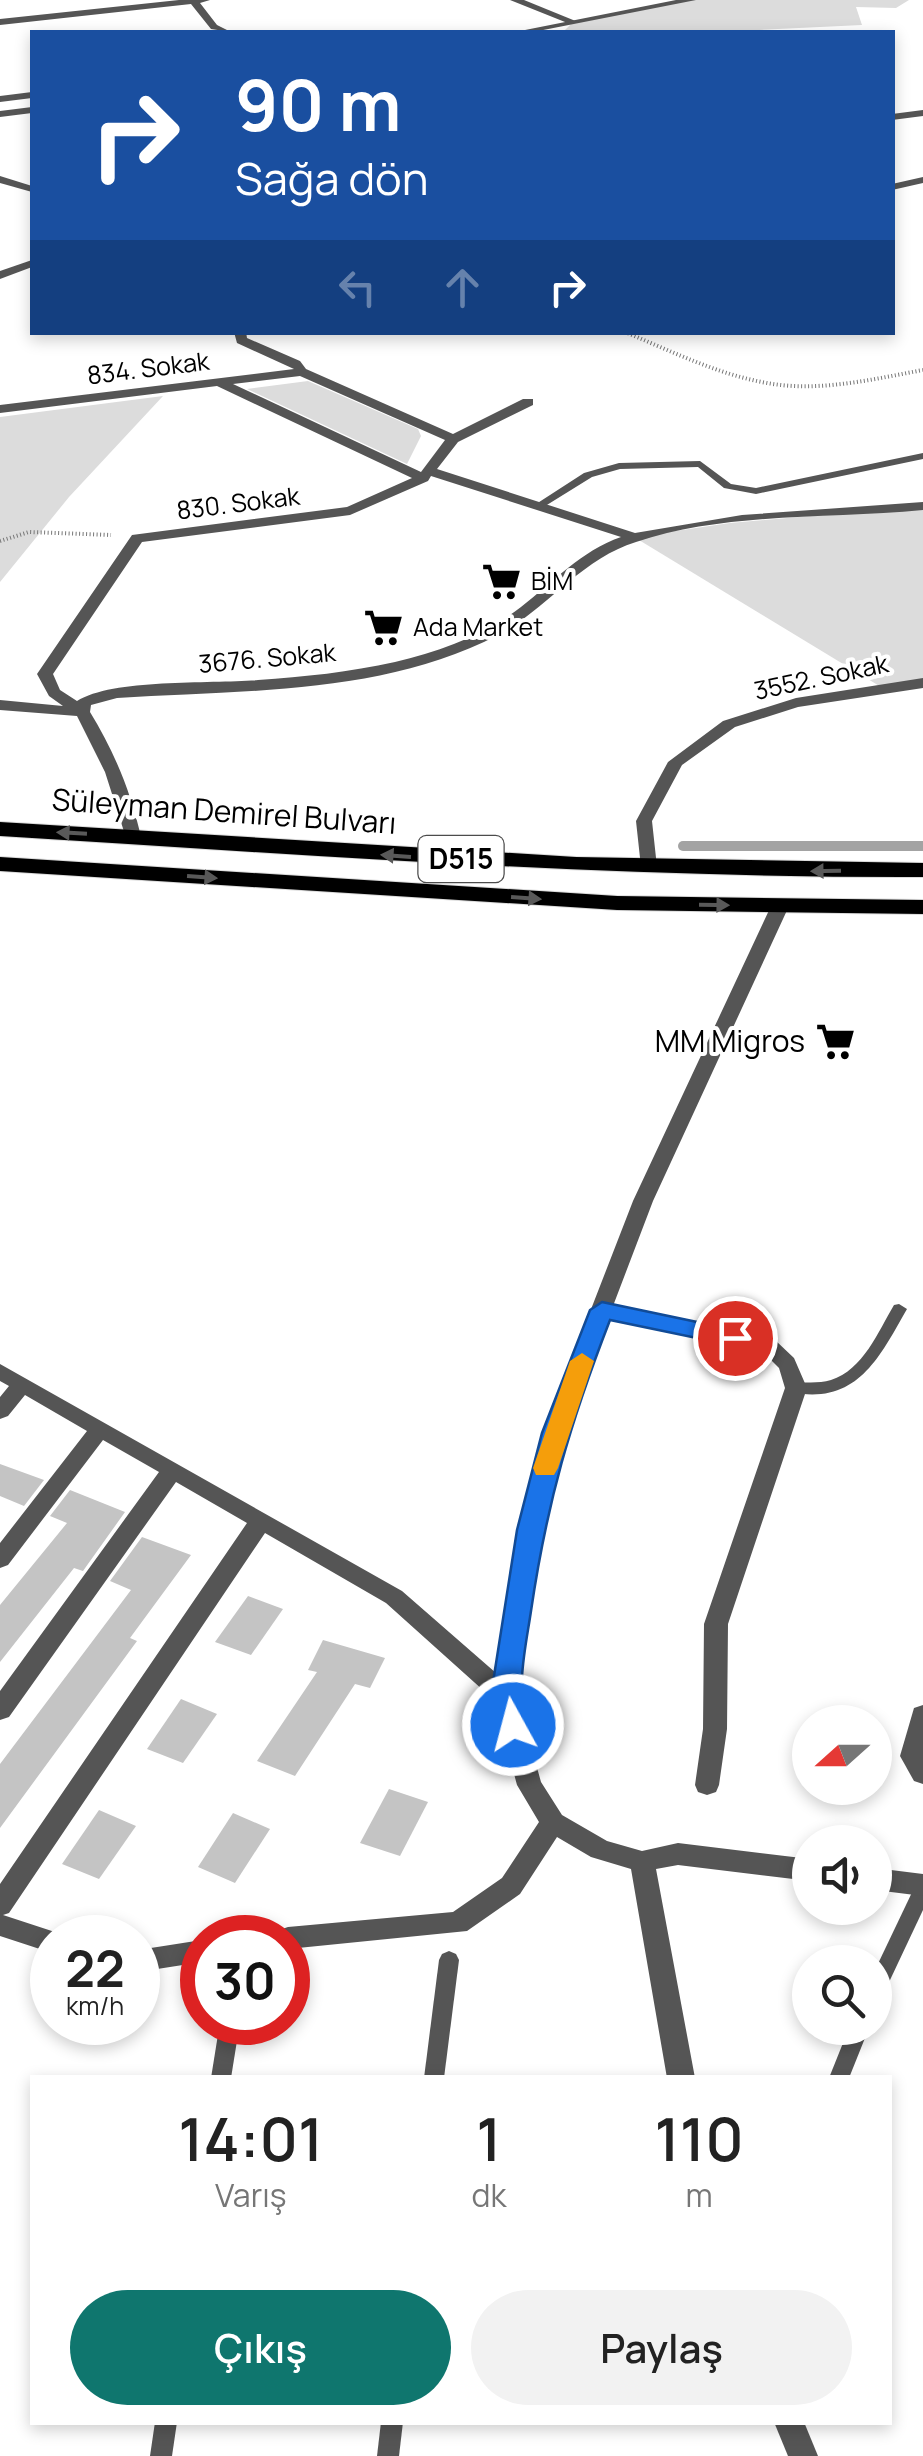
<!DOCTYPE html>
<html lang="tr">
<head>
<meta charset="utf-8">
<style>
  body { margin:0; font-family:Manrope,sans-serif; background:#f2f2f2; color:#222; height:100vh; display:flex; flex-direction:column; font-size:38px; white-space:nowrap }
  * { box-sizing:border-box; margin:0 }
  p { font-size:32px; color:#767676 }
  .icon { flex:none; width:55px; height:55px; fill:none; stroke:currentColor; stroke-width:2; stroke-linecap:round; stroke-linejoin:round }
  .map { position:relative; flex:1; overflow:hidden }
  .side { position:absolute; left:30px; top:2075px; width:862px; height:350px; display:flex; flex-direction:column; background:#fff; border-radius:0px; box-shadow:0 5px 15px #0003 }
  .side>* { flex:none }
  .top-card { position:absolute; left:30px; top:30px; width:865px; height:305px; border-radius:0px; box-shadow:0 5px 15px #0003; background:#1a4fa0; color:#fff; overflow:hidden }
  .needle { width:65px; rotate:249deg }
  .controls { position:absolute; left:792px; top:1705px; display:grid; gap:20px }
  .controls a { display:grid; place-items:center; width:100px; height:100px; border-radius:50%; background:#fff; box-shadow:0 5px 15px #0003; font-size:50px }
  .speed { position:absolute; left:30px; top:1915px; display:flex; gap:20px; font-size:50px; font-weight:700; text-align:center }
  .speed>* { display:grid; place-content:center; width:130px; height:130px; border-radius:50%; background:#fff; box-shadow:0 5px 15px #0003; line-height:1 }
  .speed small { font-size:25px; font-weight:400 }
  .speed .limit { border:15px solid #d22; background:#fff; color:#111 }
  .pin { position:absolute; display:grid; place-items:center; width:85px; height:85px; color:#fff; margin:-42px; border:5px solid #fff; border-radius:50%; box-shadow:0 2px 10px #0007 }
  .me { position:absolute; width:110px; margin:-55px; rotate:353deg; stroke-linejoin:round; filter:drop-shadow(0 0 8px #0008) }
  .turn { display:flex; align-items:center; gap:35px; height:210px; padding:0 40px; font-size:45px }
  .turn .icon { width:130px; height:130px; stroke-width:2.5 }
  .turn b { display:block; font-size:70px; line-height:85px }
  .lanes { display:flex; align-items:center; height:95px; padding:0 40px; background:#0003; justify-content:center; gap:50px; direction:ltr }
  .lanes .off { opacity:.35 }
  .eta { display:flex; justify-content:space-evenly; align-items:center; height:170px; text-align:center }
  .eta b { font-size:60px; font-weight:600; line-height:70px }
  .action { display:flex; gap:20px; margin-top:auto; padding:20px 40px }
  .action a { flex:1; height:115px; border-radius:60px; background:#0f766e; color:#fff; font-size:40px; font-weight:600; line-height:115px; text-align:center }
  .action a+a { background:#f2f2f2; color:#222 }
  .map>svg:first-child { display:block }
  .green { fill:#dcdcdc }
  .lines { fill:none; stroke-linecap:round; stroke-linejoin:round }
  .stream { stroke:#a3a3a3; stroke-width:10 }
  .building { fill:#c4c4c4 }
  .trunk-casing { stroke:#dbdbdb; stroke-width:2 }
  .path { stroke:#777; stroke-width:4; stroke-dasharray:1 2.5; stroke-linecap:butt }
  .service { fill:#555; fill-rule:evenodd }
  .minor { fill:#555; fill-rule:evenodd }
  .tertiary { fill:#555; fill-rule:evenodd }
  .trunk { fill:#000; fill-rule:evenodd }
  .oneway { fill:#595959 }
  .route { fill:#1a73e8; stroke:#114b97; stroke-width:2.5 }
  .slow { fill:#f59e0b }
  .labels { text-anchor:middle; stroke-width:8; stroke-linejoin:round; paint-order:stroke }
  .far-street-label { font-size:25px; fill:#000; stroke:#fff }
  .far-poi-label { font-size:25px; fill:#000; stroke:#fff; text-anchor:start }
  .shield { fill:#fff; stroke:#4c4c4c; stroke-width:2.5 }
  .shield-label { font-size:28px; font-weight:bold; fill:#000 }
  .street-label { font-size:30px; fill:#000; stroke:#fff }
  .poi-label { font-size:30px; fill:#000; stroke:#fff; text-anchor:end }
</style>
</head>
<body>
<div class="map">
<svg width="923" height="2456" viewBox="0 0 923 2456">
  <rect width="100%" height="100%" fill="#fff"/>
  <g class="green">
    <path d="M691,0h218l-13,8 -40,-1 6,18 -144,7h-155l10,-10z"/>
    <path d="M308,381l110,48 3,7 -14,28 -160,-75z"/>
    <path d="M163,396l-94,101 -69,85v-165z"/>
    <path d="M923,506v177l-42,4 -247,-150 96,-14z"/>
  </g>
  <g class="lines">
    <path class="stream" d="M683,846h240"/>
  </g>
  <g class="building">
    <path d="M0,1464l44,16 -20,26 -24,-10z"/>
    <path d="M70,1490l55,22 -42,59 -9,-3 -74,94v-57l67,-82 -17,-7z"/>
    <path d="M142,1537l49,18 -61,83 7,3 -137,187v-64l131,-174 -21,-9z"/>
    <path d="M248,1596l35,13 -32,46 -36,-13z"/>
    <path d="M323,1640l62,18 -15,30 -15,-4 -60,92 -38,-15 60,-89 -9,-2z"/>
    <path d="M181,1699l36,15 -34,49 -36,-14z"/>
    <path d="M389,1789l39,13 -28,54 -40,-13z"/>
    <path d="M99,1810l37,16 -37,53 -37,-15z"/>
    <path d="M233,1813l37,16 -35,54 -37,-16z"/>
  </g>
  <g class="lines">
    <defs>
      <g id="trunk">
        <path d="M0,822l576,35 347,6v14c-308,1 -615,-22 -923,-41z"/>
        <path d="M0,857l617,39 306,4v14l-306,-4 -617,-39z"/>
      </g>
    </defs>
    <use href="#trunk" class="trunk-casing"/>
    <g class="path">
      <path d="M625,332c53,22 110,51 168,54 44,2 87,-8 130,-16"/>
      <path d="M0,541l29,-9 82,3"/>
    </g>
    <g class="service">
      <path d="M923,453v6l-167,35 -32,-6 -26,-21 -78,2 -28,8 -50,31 -9,-2 51,-33 35,-10 81,-2 31,23 25,4z"/>
      <path d="M899,1304l8,5c-28,49 -50,97 -117,83l-2,-4 2,-4c14,-3 28,0 41,-4 32,-10 47,-48 63,-75z"/>
      <path d="M923,1882v28l-41,87 -7,3v-30l41,-86z"/>
      <path d="M449,1951l7,3 3,6 -15,118h-20l15,-118 3,-6z"/>
      <path d="M220,2022h20l-9,56h-20z"/>
      <path d="M849,2028h20l-20,50h-20z"/>
      <path d="M155,2422h22l-5,34h-22z"/>
      <path d="M381,2422h22l-4,34h-22z"/>
    </g>
    <g class="minor">
      <path d="M179,0h31l-10,3 17,22 14,7 -20,-3 -20,-25 -191,21v-6z"/>
      <path d="M510,0h14l54,22 -8,2z"/>
      <path d="M32,92v6l-32,4v-6z"/>
      <path d="M923,110v6l-31,4v-6z"/>
      <path d="M0,176l32,10v6l-32,-9z"/>
      <path d="M923,177v6l-31,7v-6z"/>
      <path d="M32,260v7l-32,12v-8z"/>
      <path d="M234,332h12l1,6 53,23 6,8 147,65 70,-35h10v6l-75,37 -21,27 198,64 107,-18 181,-13v8c-94,9 -197,2 -287,32 -55,17 -89,67 -138,93 -115,60 -255,55 -381,63l-26,7 -1,7c24,39 41,80 51,125l-8,5 -6,-1 -22,-69 -28,-56 -77,-6v-10l63,6 -14,-10 -12,-22 95,-139 215,-28 65,-29 -195,-92 -217,27v-8l294,-36 -57,-26zM300,376l145,64 -24,32 -188,-88zM431,476l190,61c-40,14 -68,45 -100,70 -36,28 -82,45 -126,55 -45,10 -91,15 -137,18 -46,4 -145,-2 -181,21l-17,-11 -7,-16 89,-132 208,-27 78,-34z"/>
      <path d="M923,678v10l-125,19 -63,20 -53,38 -30,56 5,46 -8,5 -8,-5 -5,-46 32,-59 55,-41 73,-23z"/>
      <path d="M780,901l9,5 -136,295 -40,105 162,34 19,18 13,30 -79,236 -1,105 -8,56 -3,7 -9,3 -9,-3 -3,-7 8,-56 1,-105 81,-236 -6,-20 -17,-17 -154,-32 -43,114 -24,97 -24,165 24,87 21,33 45,26 35,10 36,-8 132,16v22l-132,-16 -22,4 39,209h-28l-36,-209 -40,-12 -34,-20 -37,57 -53,37 -179,18v-11h-13l4,-8 9,-3 165,-15 49,-34 37,-56 -22,-37 -23,-85 -108,-97 -121,-70 -256,380 -6,2 58,19 2,4h-11v15l-52,-17v-52l247,-361 -71,-41 -167,235 -9,3v-29l159,-219 -56,-32 -95,125 -8,3v-25l87,-112 -62,-36 -17,21 -8,3v-22l9,-11 -9,-5v-17l402,227 94,82 23,-143 24,-97 90,-232 138,-295z"/>
      <path d="M923,1705v79l-9,-3 -14,-25 14,-48z"/>
      <path d="M875,1868l48,6v22l-48,-6z"/>
      <path d="M202,1940v22l-64,10v-22z"/>
      <path d="M774,2422h30l14,34h-30z"/>
    </g>
    <g class="tertiary">
      <path d="M676,0h20l-163,32h-18z"/>
      <path d="M32,107v6l-32,4v-6z"/>
    </g>
    <use href="#trunk" class="trunk"/>
  </g>
  <defs><path id="oneway-solid" d="M-6-.8H1V-3.2L6.5 0L1 3.2V.8H-6Z" transform="scale(2.5)"/></defs>
  <g class="oneway">
    <use href="#oneway-solid" transform="translate(72 833) rotate(-177)"/>
    <use href="#oneway-solid" transform="translate(396 856) rotate(-176)"/>
    <use href="#oneway-solid" transform="translate(826 871) rotate(179)"/>
    <use href="#oneway-solid" transform="translate(202 877) rotate(4)"/>
    <use href="#oneway-solid" transform="translate(526 898) rotate(4)"/>
    <use href="#oneway-solid" transform="translate(714 905) rotate(1)"/>
  </g>
  <path class="route" d="M602,1302l133,28 12,8 -12,8 -125,-26c-40,103 -63,182 -79,291 -6,40 -15,75 -4,114l-4,8h-20l-12,-38 26,-165 25,-97 48,-123z"/>
  <path class="slow" d="M582,1353l12,8 -36,107 -4,7h-18l-3,-7 37,-107z"/>
  <defs>
    <symbol id="supermarket-bare" viewBox="-9 -9 18 18"><path d="M-6-5.5h2.5l.6 2H6L4.5 2H-2.5L-4.4-4H-6ZM-1.5 3.2a1.3 1.3 0 1 0 .1 0ZM3 3.2a1.3 1.3 0 1 0 .1 0Z" fill="#000" stroke="#fff" stroke-width="2.5" paint-order="stroke"/></symbol>
  </defs>
  <g fill-rule="evenodd">
    <use href="#supermarket-bare" x="474" y="554" width="55" height="55"/>
    <use href="#supermarket-bare" x="356" y="600" width="55" height="55"/>
    <use href="#supermarket-bare" x="808" y="1014" width="55" height="55"/>
  </g>
  <g class="labels">
    <g class="far-street-label">
      <text transform="translate(148 368) rotate(-7)" y="9">834. Sokak</text>
      <text transform="translate(238 503) rotate(-7)" y="9">830. Sokak</text>
      <text transform="translate(267 658) rotate(-5)" y="9">3676. Sokak</text>
      <text transform="translate(821 677) rotate(-12)" y="9">3552. Sokak</text>
    </g>
    <g class="far-poi-label">
      <text x="531" y="590">BİM</text>
      <text x="413" y="636">Ada Market</text>
    </g>
    <rect class="shield" x="418.5" y="836" width="85" height="46" rx="8"/>
    <g class="shield-label">
      <text x="461" y="869">D515</text>
    </g>
    <g class="street-label">
      <text transform="translate(224 812) rotate(4)" y="10">Süleyman Demirel Bulvarı</text>
    </g>
    <g class="poi-label">
      <text x="805" y="1052">MM Migros</text>
    </g>
  </g>
</svg>
<div class="controls">
<a><svg class="needle" viewBox="-14 -14 28 28"><path d="M0-13l5 13h-10z" fill="#e53935"/><path d="M0 13l5-13h-10z" fill="#767676"/></svg></a>
<a><svg class="icon" aria-label="sound" viewBox="0 0 24 24"><path d="M4 9h4l5-4v14l-5-4H4zM17 9q2 3 0 6"/></svg></a>
<a><svg class="icon" aria-label="search" viewBox="0 0 24 24"><circle cx="10" cy="10" r="6"/><path d="M15 15l6 6"/></svg></a>
</div>
<div class="speed"><div>22<small>km/h</small></div><div class="limit">30</div></div>
<div class="pin" style="left:735px;top:1338px;background:#d93025"><svg class="icon" aria-label="arrive" viewBox="0 0 24 24"><path d="M6 21V4h12l-3 4 3 4H6"/></svg></div>
<svg class="me" style="left:513px;top:1725px" viewBox="-20 -20 40 40"><circle r="17" fill="#1a73e8" stroke="#fff" stroke-width="3"/><path d="M0-11L8 9 0 5-8 9z" fill="#fff"/></svg>
<div class="top-card">
<div class="turn"><svg class="icon" aria-label="right" viewBox="0 0 24 24"><path d="M7 20v-9h11M14 6l5 5-5 5"/></svg><div><b>90 m</b>Sağa dön</div></div>
<div class="lanes"><svg class="icon off" aria-label="left" viewBox="0 0 24 24"><path d="M17 20v-9H6M10 6l-5 5 5 5"/></svg><svg class="icon off" aria-label="ahead" viewBox="0 0 24 24"><path d="M12 20V5M6 11l6-6 6 6"/></svg><svg class="icon" aria-label="right" viewBox="0 0 24 24"><path d="M7 20v-9h11M14 6l5 5-5 5"/></svg></div>
</div>
<section class="side">
<div class="eta">
<div><b>14:01</b><p>Varış</p></div>
<div><b>1</b><p>dk</p></div>
<div><b>110</b><p>m</p></div>
</div>
<div class="action"><a>Çıkış</a><a>Paylaş</a></div>
</section>
</div>
</body>
</html>
